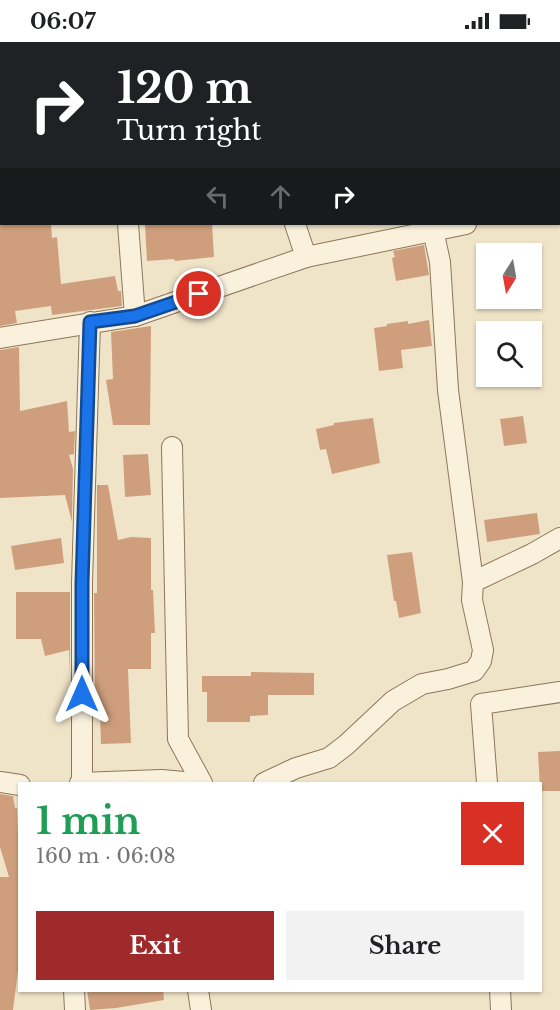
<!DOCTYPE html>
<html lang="en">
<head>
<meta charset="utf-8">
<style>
  body { margin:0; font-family:"Libre Baskerville",serif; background:#f2f2f2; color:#202124; height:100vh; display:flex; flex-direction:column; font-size:22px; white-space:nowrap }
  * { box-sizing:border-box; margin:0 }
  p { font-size:20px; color:#757577 }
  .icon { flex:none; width:33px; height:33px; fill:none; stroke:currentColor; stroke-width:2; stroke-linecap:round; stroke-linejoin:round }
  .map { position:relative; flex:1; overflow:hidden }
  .sheet { position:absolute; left:18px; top:740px; width:524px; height:210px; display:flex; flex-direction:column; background:#fff; border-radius:0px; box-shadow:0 2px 4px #0004 }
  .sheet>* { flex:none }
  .top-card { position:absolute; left:0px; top:0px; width:561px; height:183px; box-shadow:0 2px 4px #0004; background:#202124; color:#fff; overflow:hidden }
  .needle { width:39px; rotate:191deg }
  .buttons { position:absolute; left:476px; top:201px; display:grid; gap:12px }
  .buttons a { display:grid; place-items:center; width:66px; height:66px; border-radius:0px; background:#fff; box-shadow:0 2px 4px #0004; font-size:30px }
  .pin { position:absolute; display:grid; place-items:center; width:51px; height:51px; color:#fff; margin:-26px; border:3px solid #fff; border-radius:50%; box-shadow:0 2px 6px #0007 }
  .me { position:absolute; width:66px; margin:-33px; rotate:0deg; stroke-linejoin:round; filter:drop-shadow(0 0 4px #0008) }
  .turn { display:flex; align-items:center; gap:21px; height:126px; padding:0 18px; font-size:27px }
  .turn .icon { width:78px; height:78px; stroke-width:2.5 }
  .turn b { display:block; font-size:42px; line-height:51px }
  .lanes { display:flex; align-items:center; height:57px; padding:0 18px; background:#0003; justify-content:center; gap:30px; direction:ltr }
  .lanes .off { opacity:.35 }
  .round { display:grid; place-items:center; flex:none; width:63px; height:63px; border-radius:0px; background:#f2f2f2 }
  .overview { display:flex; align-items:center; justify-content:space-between; height:102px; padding:0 18px }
  h1 { font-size:36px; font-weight:700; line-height:45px; color:#1e9e55 }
  .button { display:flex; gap:12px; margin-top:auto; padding:12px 18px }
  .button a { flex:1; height:69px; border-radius:0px; background:#9e2a2b; color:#fff; font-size:24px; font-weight:700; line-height:69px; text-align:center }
  .button a+a { background:#f2f2f2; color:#202124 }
  .status { display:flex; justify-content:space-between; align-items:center; height:42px; padding:0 30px; background:#fff; direction:ltr }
  .status svg { height:16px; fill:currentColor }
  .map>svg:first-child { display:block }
  .building { fill:#cf9f7d }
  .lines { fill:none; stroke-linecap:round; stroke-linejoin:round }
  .minor-casing { stroke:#8d765c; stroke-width:22 }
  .minor { stroke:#faf1dc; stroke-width:20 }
  .route-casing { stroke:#114b97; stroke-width:15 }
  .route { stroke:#1a73e8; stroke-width:10 }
</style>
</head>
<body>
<div class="status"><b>06:07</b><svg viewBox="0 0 49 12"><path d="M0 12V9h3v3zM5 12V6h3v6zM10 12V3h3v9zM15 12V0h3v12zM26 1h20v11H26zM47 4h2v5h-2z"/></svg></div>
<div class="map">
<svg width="560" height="968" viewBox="0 0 560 968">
  <rect width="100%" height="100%" fill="#f0e4c8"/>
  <g class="building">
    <path d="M0,182h51l1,14 5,-1 4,47 54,-8 3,15h3l1,15 -70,9 -1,-9 -36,5 2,12 -17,3z"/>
    <path d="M145,182h67l2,33 -39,4 -1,-2 -27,2z"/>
    <path d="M424,203l5,30 -33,6 -4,-23 3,-1 -2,-6z"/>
    <path d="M429,278l3,26 -31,4 2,18 -24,3 -5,-43 13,-2v-2l21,-3v3z"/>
    <path d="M151,284l-1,99h-37l-7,-45 7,-1 -2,-47z"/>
    <path d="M19,305l1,64 47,-10 2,31 6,-1 -1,23 -5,1 4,14 -1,53 -7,-27 -65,3v-148z"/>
    <path d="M523,374l4,27 -23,3 -4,-27z"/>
    <path d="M373,376l7,45 -48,11 -6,-25 -6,1 -4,-21 18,-4v-2z"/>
    <path d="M148,412l3,41 -26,2 -2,-42z"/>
    <path d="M97,443h11l10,55 13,-3 20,1v52h2l2,43h-4v36h-23l3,74 -30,1 -1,-31h-5l-1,-120h3z"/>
    <path d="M537,471l3,21 -53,8 -3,-22z"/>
    <path d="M61,496l3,25 -49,7 -4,-24z"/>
    <path d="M412,510l9,61 -22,5 -3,-17h-2l-7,-46z"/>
    <path d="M16,550h54v83l-1,-25 -24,6 -4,-17h-25z"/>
    <path d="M251,630l63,1v22h-46v20l-18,1v6h-43v-30h-5v-16h49z"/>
    <path d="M560,709v40h-20l-2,-39z"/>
    <path d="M0,752l13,2 2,12h2l1,26h2v121l-7,55h-13v-133h9l-9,-30z"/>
    <path d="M87,948h76l1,10 -48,8 -26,2z"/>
  </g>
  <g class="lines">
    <defs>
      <g id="minor">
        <path d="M118,0v2"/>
        <path d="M271,0v2"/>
        <path d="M422,0v2"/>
        <path d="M128,182l7,92"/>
        <path d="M295,182l11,33"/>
        <path d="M434,182l-1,6 7,32 8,128 25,192"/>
        <path d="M0,296l135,-22 171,-59 160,-33"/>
        <path d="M172,405l6,292 24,44"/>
        <path d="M0,740l20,3"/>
        <path d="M80,741l81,-3 35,3"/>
        <path d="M82,741v-200l8,-261"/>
        <path d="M264,741l32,-15 33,-10 17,-13 47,-44 29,-17 26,-5 26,-8 7,-10 2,-11 -11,-50 1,-18 59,-28 28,-16"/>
        <path d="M487,741l-6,-79 79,-12"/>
        <path d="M74,948l1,20"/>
        <path d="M198,948l3,20"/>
        <path d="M500,948l1,20"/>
      </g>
    </defs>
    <use href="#minor" class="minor-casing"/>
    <use href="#minor" class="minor"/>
  </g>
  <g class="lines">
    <defs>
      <path id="route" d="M82,652v-111l8,-261 45,-6 64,-22"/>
    </defs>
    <use href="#route" class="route-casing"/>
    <use href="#route" class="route"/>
  </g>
</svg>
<div class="buttons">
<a><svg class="needle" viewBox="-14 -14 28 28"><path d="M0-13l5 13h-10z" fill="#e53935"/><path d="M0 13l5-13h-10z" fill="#757577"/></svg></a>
<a><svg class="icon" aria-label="search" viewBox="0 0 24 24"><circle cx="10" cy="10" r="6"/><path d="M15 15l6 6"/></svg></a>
</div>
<div class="pin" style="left:199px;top:252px;background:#d93025"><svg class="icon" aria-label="arrive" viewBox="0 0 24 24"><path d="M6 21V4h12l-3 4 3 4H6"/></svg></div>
<svg class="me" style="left:82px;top:652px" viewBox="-20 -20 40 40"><path d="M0-17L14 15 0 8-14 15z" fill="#1a73e8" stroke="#fff" stroke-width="4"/></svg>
<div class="top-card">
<div class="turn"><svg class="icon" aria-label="right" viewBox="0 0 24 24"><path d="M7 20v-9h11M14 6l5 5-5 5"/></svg><div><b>120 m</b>Turn right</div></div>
<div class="lanes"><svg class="icon off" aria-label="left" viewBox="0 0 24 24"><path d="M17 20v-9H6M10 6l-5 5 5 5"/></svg><svg class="icon off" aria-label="ahead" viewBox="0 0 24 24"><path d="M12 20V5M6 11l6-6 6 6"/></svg><svg class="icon" aria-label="right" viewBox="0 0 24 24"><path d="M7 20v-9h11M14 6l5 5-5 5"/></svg></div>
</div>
<section class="sheet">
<div class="overview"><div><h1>1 min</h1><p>160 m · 06:08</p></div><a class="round" style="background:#d93025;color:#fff"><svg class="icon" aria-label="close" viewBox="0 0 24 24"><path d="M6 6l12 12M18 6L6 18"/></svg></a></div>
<div class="button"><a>Exit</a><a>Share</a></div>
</section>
</div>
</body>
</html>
